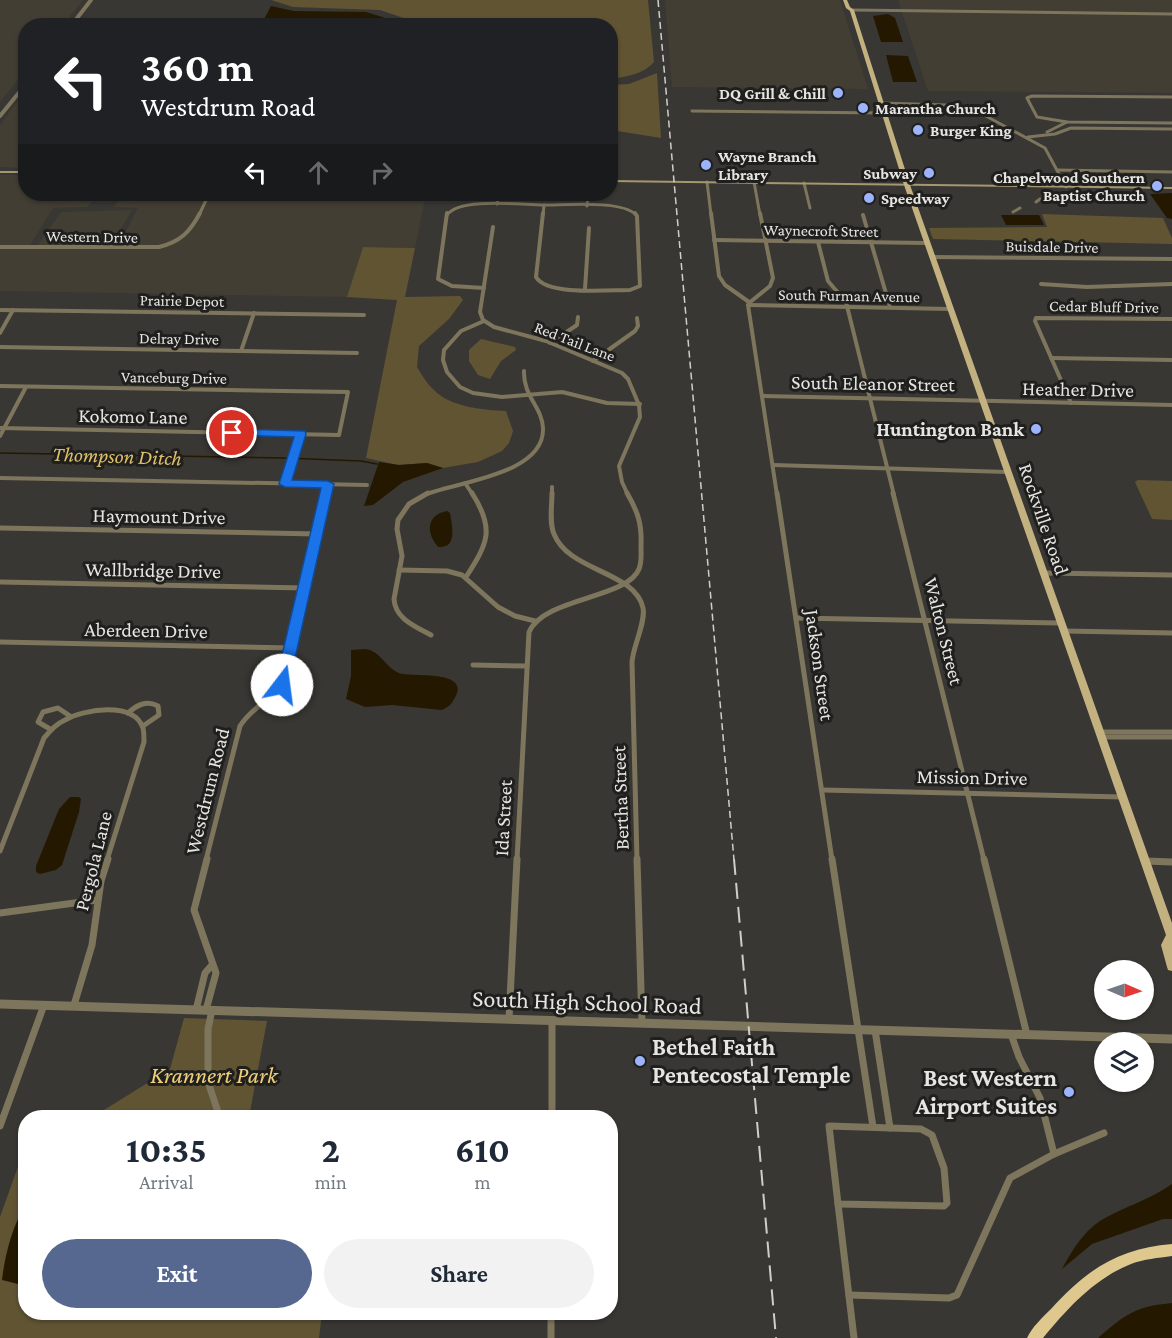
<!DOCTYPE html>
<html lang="en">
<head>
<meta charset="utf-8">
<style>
  body { margin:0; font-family:"Crimson Pro",serif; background:#f2f2f3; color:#1f2937; height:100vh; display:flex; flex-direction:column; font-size:22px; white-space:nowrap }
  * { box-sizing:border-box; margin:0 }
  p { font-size:20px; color:#747a83 }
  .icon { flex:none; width:33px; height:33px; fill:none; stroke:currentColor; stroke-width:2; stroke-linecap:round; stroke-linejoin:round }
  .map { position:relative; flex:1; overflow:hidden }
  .panel { position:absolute; left:18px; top:1110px; width:600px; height:210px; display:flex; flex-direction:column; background:#fff; border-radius:24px; box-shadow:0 2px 4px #0004 }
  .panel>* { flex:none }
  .guide { position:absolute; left:18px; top:18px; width:600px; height:183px; border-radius:24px; box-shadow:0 2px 4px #0004; background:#202124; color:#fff; overflow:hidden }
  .needle { width:39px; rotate:92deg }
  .buttons { position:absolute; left:1094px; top:960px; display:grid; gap:12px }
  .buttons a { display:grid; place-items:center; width:60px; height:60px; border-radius:50%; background:#fff; box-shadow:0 2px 4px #0004; font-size:30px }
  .pin { position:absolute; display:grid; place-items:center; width:51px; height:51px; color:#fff; margin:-26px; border:3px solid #fff; border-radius:50%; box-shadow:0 2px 6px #0007 }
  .me { position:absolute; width:66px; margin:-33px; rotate:15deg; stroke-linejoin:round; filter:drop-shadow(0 0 4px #0008) }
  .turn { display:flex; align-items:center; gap:21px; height:126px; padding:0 24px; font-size:27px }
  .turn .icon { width:78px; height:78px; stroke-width:2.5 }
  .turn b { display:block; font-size:42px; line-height:51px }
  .lanes { display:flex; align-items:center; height:57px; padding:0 24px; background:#0003; justify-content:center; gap:30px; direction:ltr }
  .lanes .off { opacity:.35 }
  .eta { display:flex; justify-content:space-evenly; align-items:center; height:102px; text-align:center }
  .eta b { font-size:36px; font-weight:700; line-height:42px }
  .primary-button { display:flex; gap:12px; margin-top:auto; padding:12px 24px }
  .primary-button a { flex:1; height:69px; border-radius:36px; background:#576890; color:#fff; font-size:24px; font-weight:700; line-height:69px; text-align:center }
  .primary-button a+a { background:#f2f2f3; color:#1f2937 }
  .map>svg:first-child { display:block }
  .built { fill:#423e33 }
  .green { fill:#605433 }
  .water { fill:#241900 }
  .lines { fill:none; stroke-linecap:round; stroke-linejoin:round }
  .stream { stroke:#241900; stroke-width:1.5 }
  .minor-far3 { stroke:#7e755d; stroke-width:3 }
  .minor-far2 { stroke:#7e755d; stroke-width:4 }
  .minor-far1 { stroke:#7e755d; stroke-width:5 }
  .minor { stroke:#7e755d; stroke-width:7 }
  .tertiary-far1 { stroke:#7e755d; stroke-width:4 }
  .tertiary { stroke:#7e755d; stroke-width:9 }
  .secondary { fill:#a59771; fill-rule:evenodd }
  .primary { fill:#c4b180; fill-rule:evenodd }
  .motorway { fill:#dfc88d; fill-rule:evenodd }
  .rail-far1 { stroke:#d0cecb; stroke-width:1.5; stroke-dasharray:7 4; stroke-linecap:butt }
  .rail { stroke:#d0cecb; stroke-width:2; stroke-dasharray:16 8; stroke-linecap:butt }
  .route { fill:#1a73e8; stroke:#114b97; stroke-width:1.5 }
  .poi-dot { fill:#9bb4fd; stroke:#1f1f1d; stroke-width:2 }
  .labels { text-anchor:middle; stroke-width:6; stroke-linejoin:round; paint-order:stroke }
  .far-poi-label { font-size:16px; font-weight:bold; fill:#e7e5e2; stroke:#1f1f1d; text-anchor:start }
  .far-street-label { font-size:16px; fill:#e7e5e2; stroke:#1f1f1d }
  .street-label { font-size:20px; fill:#e7e5e2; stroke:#1f1f1d }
  .poi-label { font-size:20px; font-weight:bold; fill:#e7e5e2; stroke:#1f1f1d; text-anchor:end }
  .water-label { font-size:21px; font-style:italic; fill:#e0c06b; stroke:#1f1f1d }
  .near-street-label { font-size:24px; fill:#e7e5e2; stroke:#1f1f1d }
  .near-poi-label { font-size:24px; font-weight:bold; fill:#e7e5e2; stroke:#1f1f1d; text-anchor:start }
  .near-park-label { font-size:24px; font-style:italic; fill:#efcf7a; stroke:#1f1f1d }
</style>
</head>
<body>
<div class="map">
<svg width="1172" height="1338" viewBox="0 0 1172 1338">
  <rect width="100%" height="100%" fill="#393733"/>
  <g class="built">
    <path d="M0,0h83l-20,25 -37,1 -1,45 -25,31z"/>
    <path d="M665,0h175l28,89 -196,-2z"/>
    <path d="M898,0h274v93l-244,-2z"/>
    <path d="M25,91v77l-25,-1v-42z"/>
    <path d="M0,175h25l1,19h70l-8,13 -35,1 -23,37h8l23,-33 71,-2 -21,36h7l20,-38 -24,-1 8,-13h304l-11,54 -52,-1 -16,50 -347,-6z"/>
  </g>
  <g class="green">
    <path d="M271,0h377l6,62c-12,13 -26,14 -43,17l-1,-53 -186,-1 -44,-15 -87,-3z"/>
    <path d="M657,73l4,65 -50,-8v-45l18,-1z"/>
    <path d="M1042,214l121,4 9,20v6l-239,-5 -4,-11 118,-1z"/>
    <path d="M363,247l52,1 -10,49 55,-1 3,4 -14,19 -30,27 -2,21c5,8 10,17 17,23 16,17 49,20 72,21l7,20 -4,12 -7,8 -24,11 -35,6 -16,-5 -29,2 -32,-7 31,-158 -50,-3z"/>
    <path d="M481,339l34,8 1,3 -15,11 -11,18 -12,-4 -9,-14v-11z"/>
    <path d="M1138,480l34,1v39l-20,-1 -17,-37z"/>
    <path d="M184,1018l83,3 -18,96 -158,1 79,-49z"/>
    <path d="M25,1158l1,154 296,1 -3,25h-319v-121l20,-56z"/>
  </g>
  <g class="water">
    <path d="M271,6l23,5 72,1 42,13h-147z"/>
    <path d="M888,14l7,4 8,24h-22l-8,-26z"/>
    <path d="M886,55l22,1 9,26h-24z"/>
    <path d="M1172,193v26l-5,-1 -17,-24z"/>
    <path d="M1001,215h38l5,10h-38z"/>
    <path d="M379,462l20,3 28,-2 16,5 -40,14 -30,23 -9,1z"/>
    <path d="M447,511l3,2c2,12 8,36 -12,34 -12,-14 -12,-32 9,-36z"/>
    <path d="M365,649c16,2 20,18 34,24 11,5 77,-5 54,28 -3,5 -7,7 -11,9l-50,-5 -27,2 -19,-8 5,-23v-26z"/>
    <path d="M70,797h9l2,2 -2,13 -17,53 -6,5 -16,4 -4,-2v-6l23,-57z"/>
    <path d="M1172,1184v35h-9l-71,25 -30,25c9,-17 21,-37 38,-48 23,-14 50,-21 72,-37z"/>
    <path d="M25,1205v77l-7,2 -16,-4c3,-26 10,-52 23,-75z"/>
    <path d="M1172,1303v35h-74c26,-23 38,-32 74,-35z"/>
  </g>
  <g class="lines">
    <path class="stream" d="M0,453l285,5 76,3 16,3"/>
    <g class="minor-far3">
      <path d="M852,10l320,4"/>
      <path d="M1172,97l-140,-1 -5,2 10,19 30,5 105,1"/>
      <path d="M881,103l65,2 38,10 61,33 21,39"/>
      <path d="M692,111l192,2"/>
      <path d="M1047,132l20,-10"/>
      <path d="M1028,137l27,-3 16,-6 101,1"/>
      <path d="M1057,170l115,2"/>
      <path d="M707,182l4,33"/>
      <path d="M754,182l6,33"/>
      <path d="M804,183l6,25"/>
      <path d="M1036,202l4,-3"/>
      <path d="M497,204l2,-10"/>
      <path d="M544,205c21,0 79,-5 92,10"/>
      <path d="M587,206l1,-12"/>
      <path d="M1013,212l7,-4"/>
      <path d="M199,215l10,-21"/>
      <path d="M447,215c12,-18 75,-10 97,-10"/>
      <path d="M543,215l1,-10"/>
    </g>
    <g class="minor-far2">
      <path d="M447,213l-9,66 14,7 32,2"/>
      <path d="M543,213l-7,64c11,19 73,13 94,13l10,-4 -3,-70 -2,-3"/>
      <path d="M711,213l8,63 6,9 24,17"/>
      <path d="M863,215l27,92"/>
      <path d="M493,227l-13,85 3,8 11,7 52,14 76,32 6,6 11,26 1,12 -21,49 3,16 6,13"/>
      <path d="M714,240l213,3"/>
      <path d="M818,242l10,39 18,21 48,193"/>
      <path d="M0,247h159c21,-5 31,-15 41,-34"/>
      <path d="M932,257l240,2"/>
      <path d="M1041,284l46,3 85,-3"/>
      <path d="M585,289l4,-61"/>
      <path d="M749,303l21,-17 3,-8 -13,-65"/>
      <path d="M748,305l29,190"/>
      <path d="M748,305l202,4"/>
      <path d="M0,310l364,5"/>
      <path d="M484,321l-23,10 -17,19 -1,10 4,12 13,15 13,6 29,4 60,-5 45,11 33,1"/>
      <path d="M0,333l13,-23"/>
      <path d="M550,343l27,-18 1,-8"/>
      <path d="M0,347l357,6"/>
      <path d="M241,351l13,-38"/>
      <path d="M1051,358l121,2"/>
      <path d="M593,361l42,-30 3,-5 -1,-8"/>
      <path d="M0,386l348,6 -9,43 -339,-7"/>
      <path d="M763,396l409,9"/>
      <path d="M1071,403l-36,-82 1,-3 136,1"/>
      <path d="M0,436l26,-49"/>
      <path d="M773,465l235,7"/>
      <path d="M0,478l367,7"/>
      <path d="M465,483l8,12"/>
      <path d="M285,484l16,-50"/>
      <path d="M326,495l2,-11"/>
      <path d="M424,495c31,-13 121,-20 119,-67 -1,-21 -20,-32 -19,-57"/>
      <path d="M552,495v-8"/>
    </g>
    <g class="minor-far1">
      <path d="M428,493l-19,11 -11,16 -1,9 5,27 -8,43c1,20 22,28 37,36"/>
      <path d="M552,493c0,13 -3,29 2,41 15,38 81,37 89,74 3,14 -10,38 -11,54l5,198"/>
      <path d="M777,493l55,367"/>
      <path d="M893,493l91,367"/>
      <path d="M0,528l317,6"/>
      <path d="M399,570l48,1 15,4 36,32 17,9 20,5"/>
      <path d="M1043,573l129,2"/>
      <path d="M466,577c22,-34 29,-48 6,-84"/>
      <path d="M0,582l305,6"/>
      <path d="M796,618l265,5"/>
      <path d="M1064,631l108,2"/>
      <path d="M0,642l291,6"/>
      <path d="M473,665l54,1"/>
      <path d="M128,713c9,-8 18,-13 30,-7l1,9 -16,11"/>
      <path d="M50,729l-12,-7 5,-10 15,-4 12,8"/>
      <path d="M1099,732h73"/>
      <path d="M1101,737h71"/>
      <path d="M822,790l300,7"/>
      <path d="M0,851l44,-113c7,-8 12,-14 21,-18 19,-11 69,-19 78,8 1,4 1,10 1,14l-37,118"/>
      <path d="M206,860l34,-134c11,-18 31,-26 43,-43l43,-190"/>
      <path d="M517,860l12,-228c16,-35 98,-33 110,-63 3,-7 2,-16 2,-23 1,-22 -3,-34 -14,-53"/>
    </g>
    <g class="minor">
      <path d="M637,859l5,164"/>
      <path d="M832,859l41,268"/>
      <path d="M984,859l43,176"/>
      <path d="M1145,861l27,1"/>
      <path d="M0,913l97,-13"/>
      <path d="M74,1005l18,-60 9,-64 7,-22"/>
      <path d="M196,1010l9,-37 7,-8"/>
      <path d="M206,1010l10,-37 -22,-63 13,-51"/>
      <path d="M212,1010l-4,19v53l12,36"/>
      <path d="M509,1019l8,-160"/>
      <path d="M552,1021v97"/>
      <path d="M875,1030l15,98"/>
      <path d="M1011,1034l8,23 21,41 14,56"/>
      <path d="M0,1126l44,-121"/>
      <path d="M829,1126l92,3 11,6 12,33 3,35 -3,3 -106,-2z"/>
      <path d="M838,1204l16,134"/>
      <path d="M849,1295l100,3 8,-3 53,-117 44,-24 50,-21"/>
      <path d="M551,1312v26"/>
    </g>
    <g class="tertiary-far1">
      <path d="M71,26l20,-26"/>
      <path d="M0,116l26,-32"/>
    </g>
    <path class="tertiary" d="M0,1004l1172,35"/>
    <g class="secondary">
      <rect x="0" y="171" width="26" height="2"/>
      <path d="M610,180l562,7v2l-562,-7z"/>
    </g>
    <path class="primary" d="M843,0h4l3,7 4,3 56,175 262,738v48l-4,-1 -1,-3 -6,-22 5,-10 -262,-750 -54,-174 -4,-3z"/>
    <path class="motorway" d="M1172,1244v12c-14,2 -28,3 -41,8 -36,14 -64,45 -88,74h-16c5,-11 16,-21 24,-29 35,-39 68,-61 121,-65z"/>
    <path class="rail-far1" d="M658,0l76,860"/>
    <path class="rail" d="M734,859l42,479"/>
  </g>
  <path class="route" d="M232,429l73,2 1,3 -14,46 36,1 6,3 -45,201 -7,4 -7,-4 46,-197 -36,-1 -6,-3 15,-47 -66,-2v-5z"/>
  <g class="poi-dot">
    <circle cx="838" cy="93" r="6"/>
    <circle cx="863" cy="108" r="6"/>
    <circle cx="918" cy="130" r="6"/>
    <circle cx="706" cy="165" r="6"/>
    <circle cx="929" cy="173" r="6"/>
    <circle cx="1157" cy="186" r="6"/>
    <circle cx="869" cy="198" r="6"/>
    <circle cx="1036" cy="429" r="6"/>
    <circle cx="640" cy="1061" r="6"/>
    <circle cx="1069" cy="1092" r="6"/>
  </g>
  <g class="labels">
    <g class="far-poi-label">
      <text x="826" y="99" text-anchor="end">DQ Grill &amp; Chill</text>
      <text x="875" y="114">Marantha Church</text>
      <text x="930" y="136">Burger King</text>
      <text x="718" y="162">Wayne Branch<tspan x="718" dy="18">Library</tspan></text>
      <text x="917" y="179" text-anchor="end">Subway</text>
      <text x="1145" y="183" text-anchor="end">Chapelwood Southern<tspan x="1145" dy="18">Baptist Church</tspan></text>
      <text x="881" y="204">Speedway</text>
    </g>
    <g class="far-street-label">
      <text transform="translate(821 230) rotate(1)" y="6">Waynecroft Street</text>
      <text transform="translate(92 236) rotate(1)" y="6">Western Drive</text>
      <text transform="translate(1052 246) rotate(1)" y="6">Buisdale Drive</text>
      <text transform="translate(849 295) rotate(1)" y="6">South Furman Avenue</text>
      <text transform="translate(182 300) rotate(1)" y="6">Prairie Depot</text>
      <text transform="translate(1104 306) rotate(1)" y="6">Cedar Bluff Drive</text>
      <text transform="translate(179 338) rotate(1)" y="6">Delray Drive</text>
      <text transform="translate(575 341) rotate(21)" y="6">Red Tail Lane</text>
      <text transform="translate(174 377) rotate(1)" y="6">Vanceburg Drive</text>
    </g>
    <g class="street-label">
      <text transform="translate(873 383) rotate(1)" y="7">South Eleanor Street</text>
      <text transform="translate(1078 389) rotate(1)" y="7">Heather Drive</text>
      <text transform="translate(133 416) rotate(1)" y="7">Kokomo Lane</text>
      <text transform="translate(159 516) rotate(1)" y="7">Haymount Drive</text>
      <text transform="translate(1044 519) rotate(71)" y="7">Rockville Road</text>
      <text transform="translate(153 570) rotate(1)" y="7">Wallbridge Drive</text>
      <text transform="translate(146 630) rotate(1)" y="7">Aberdeen Drive</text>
      <text transform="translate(944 631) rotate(76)" y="7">Walton Street</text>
      <text transform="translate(820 665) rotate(82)" y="7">Jackson Street</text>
      <text transform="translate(972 777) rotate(1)" y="7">Mission Drive</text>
      <text transform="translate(207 791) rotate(-76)" y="7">Westdrum Road</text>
      <text transform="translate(620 798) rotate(-92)" y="7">Bertha Street</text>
      <text transform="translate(503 818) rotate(-87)" y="7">Ida Street</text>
      <text transform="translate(93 861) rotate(-76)" y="7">Pergola Lane</text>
    </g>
    <g class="poi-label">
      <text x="1024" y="436">Huntington Bank</text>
    </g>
    <g class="water-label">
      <text transform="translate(117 456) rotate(2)" y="7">Thompson Ditch</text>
    </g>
    <g class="near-street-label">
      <text transform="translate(587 1002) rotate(2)" y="8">South High School Road</text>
    </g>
    <g class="near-poi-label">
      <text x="652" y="1055">Bethel Faith<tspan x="652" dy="28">Pentecostal Temple</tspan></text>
      <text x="1057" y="1086" text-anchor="end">Best Western<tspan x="1057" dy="28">Airport Suites</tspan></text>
    </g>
    <g class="near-park-label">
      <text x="214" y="1083">Krannert Park</text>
    </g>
  </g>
</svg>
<div class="buttons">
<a><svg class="needle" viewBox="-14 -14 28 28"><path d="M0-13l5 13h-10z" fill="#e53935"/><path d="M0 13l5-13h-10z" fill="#747a83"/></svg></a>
<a><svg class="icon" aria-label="layers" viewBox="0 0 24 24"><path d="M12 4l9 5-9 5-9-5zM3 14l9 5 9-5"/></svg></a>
</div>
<div class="pin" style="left:232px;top:433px;background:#d93025"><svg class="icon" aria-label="arrive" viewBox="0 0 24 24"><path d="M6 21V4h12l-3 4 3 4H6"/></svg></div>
<svg class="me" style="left:282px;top:685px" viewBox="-20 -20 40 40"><circle r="19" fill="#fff"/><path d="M0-13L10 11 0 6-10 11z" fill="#1a73e8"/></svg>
<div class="guide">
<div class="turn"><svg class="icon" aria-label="left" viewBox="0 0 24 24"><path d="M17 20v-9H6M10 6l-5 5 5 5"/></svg><div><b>360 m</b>Westdrum Road</div></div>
<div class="lanes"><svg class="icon" aria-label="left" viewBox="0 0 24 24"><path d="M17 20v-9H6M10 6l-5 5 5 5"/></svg><svg class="icon off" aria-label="ahead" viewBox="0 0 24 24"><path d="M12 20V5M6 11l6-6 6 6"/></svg><svg class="icon off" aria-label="right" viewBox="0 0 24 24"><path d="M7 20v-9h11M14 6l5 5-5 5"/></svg></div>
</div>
<section class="panel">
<div class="eta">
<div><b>10:35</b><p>Arrival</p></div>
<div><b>2</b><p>min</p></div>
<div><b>610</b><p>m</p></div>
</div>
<div class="primary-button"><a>Exit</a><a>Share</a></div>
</section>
</div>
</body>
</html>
